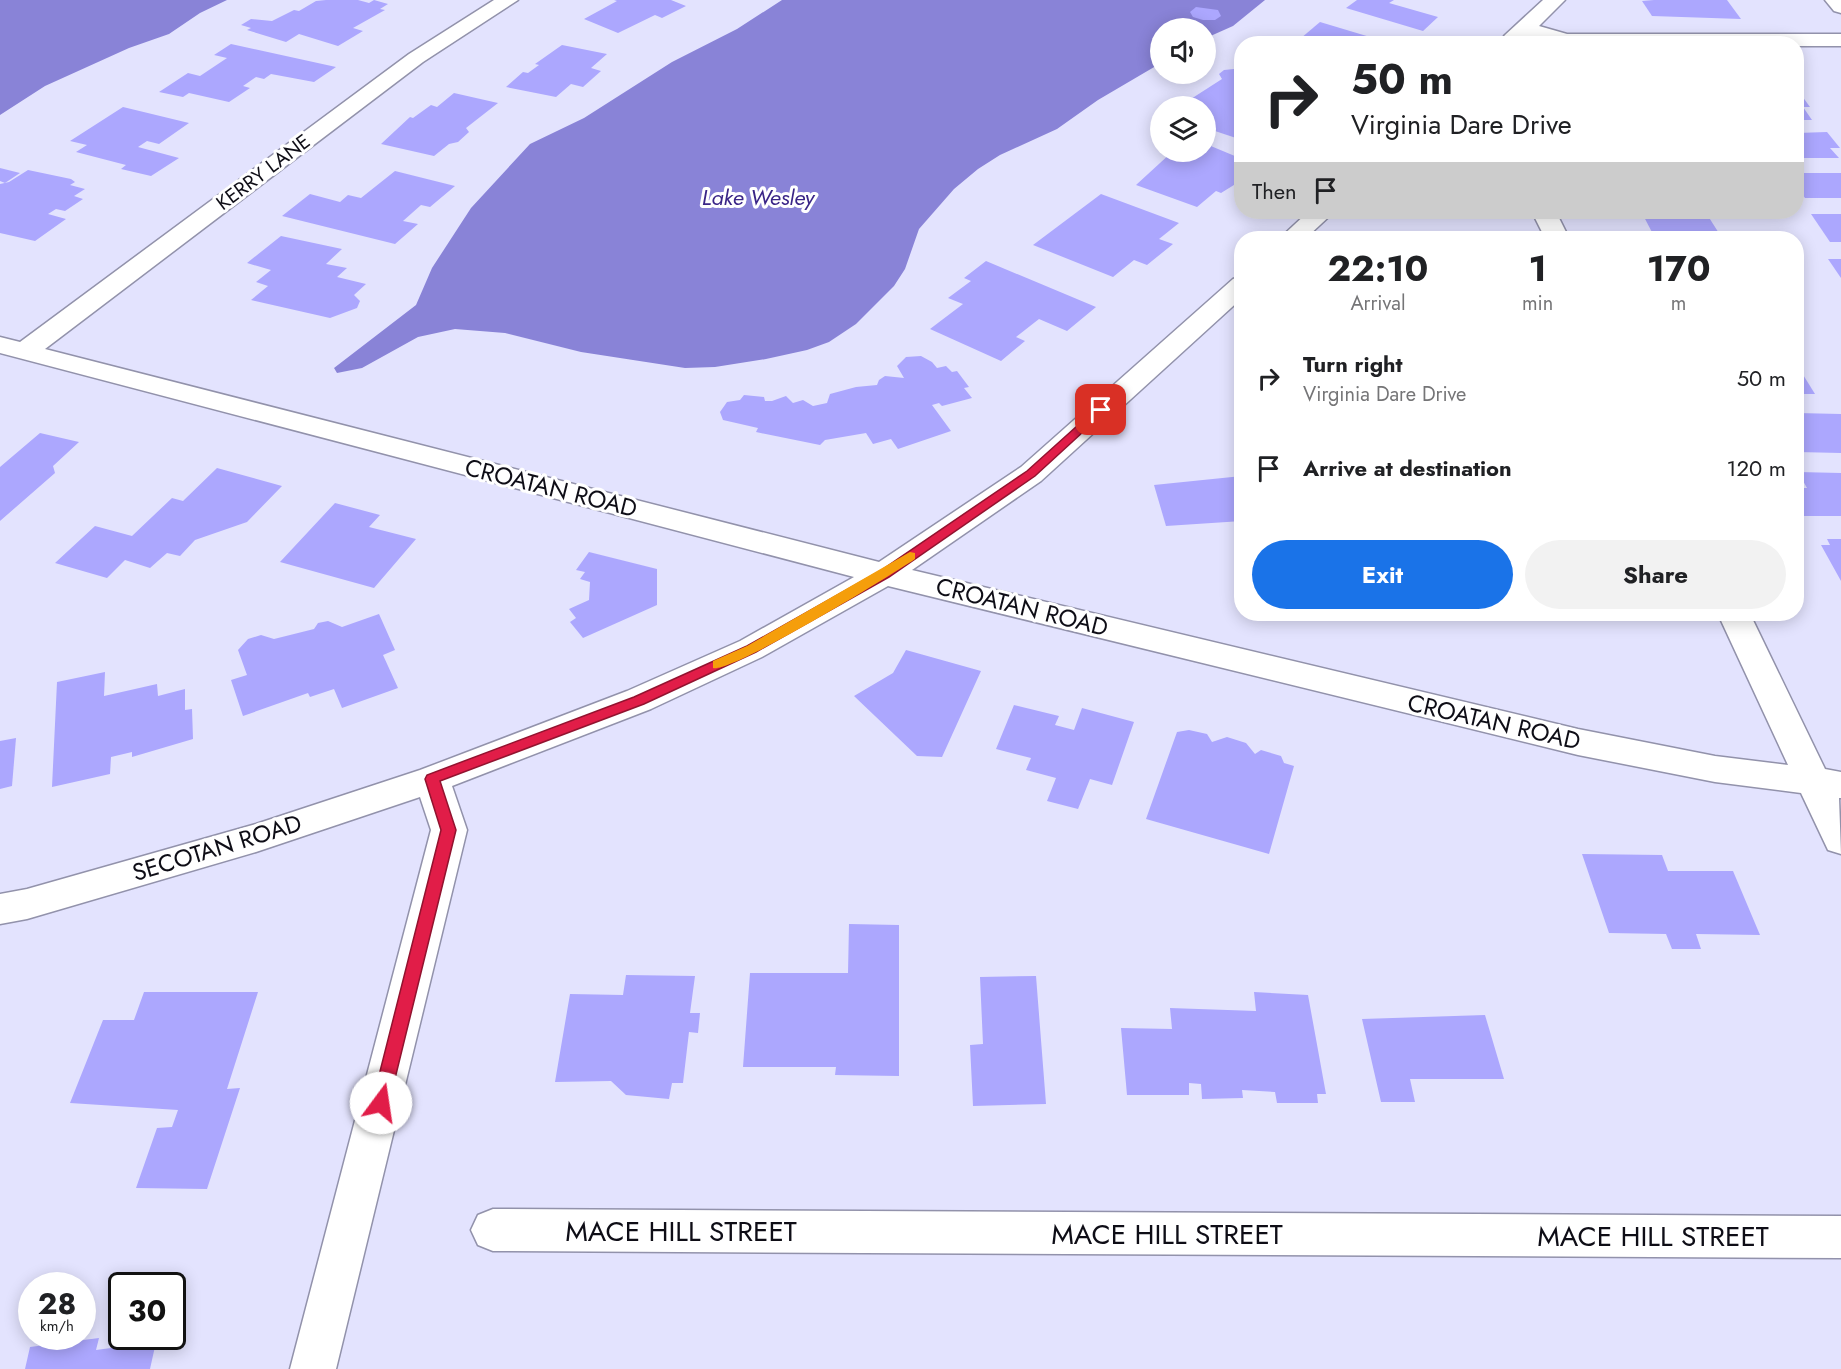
<!DOCTYPE html>
<html lang="en">
<head>
<meta charset="utf-8">
<style>
  body { margin:0; font-family:Jost,sans-serif; background:#f2f2f2; color:#202124; height:100vh; display:flex; flex-direction:column; font-size:22px; white-space:nowrap }
  * { box-sizing:border-box; margin:0 }
  p { font-size:20px; color:#757577 }
  .icon { flex:none; width:33px; height:33px; fill:none; stroke:currentColor; stroke-width:2; stroke-linecap:round; stroke-linejoin:round }
  .map { position:relative; flex:1; overflow:hidden }
  .details { position:absolute; left:1234px; top:231px; width:570px; height:390px; display:flex; flex-direction:column; background:#fff; border-radius:24px; box-shadow:0 3px 15px #0003 }
  .details>* { flex:none }
  .guide { position:absolute; left:1234px; top:36px; width:570px; height:183px; border-radius:24px; box-shadow:0 3px 15px #0003; background:#fff; color:#202124; overflow:hidden }
  .tools { position:absolute; left:1150px; top:18px; display:grid; gap:12px }
  .tools a { display:grid; place-items:center; width:66px; height:66px; border-radius:50%; background:#fff; box-shadow:0 3px 15px #0003; font-size:30px }
  .speed { position:absolute; left:18px; top:1272px; display:flex; gap:12px; font-size:30px; font-weight:700; text-align:center }
  .speed>* { display:grid; place-content:center; width:78px; height:78px; border-radius:50%; background:#fff; box-shadow:0 3px 15px #0003; line-height:1 }
  .speed small { font-size:15px; font-weight:400 }
  .speed .limit { border:3px solid #111; border-radius:9px; background:#fff; color:#111 }
  .pin { position:absolute; display:grid; place-items:center; width:51px; height:51px; color:#fff; margin:-26px; border-radius:12px; box-shadow:0 3px 9px #0006 }
  .me { position:absolute; width:66px; margin:-33px; rotate:14deg; stroke-linejoin:round; filter:drop-shadow(0 0 4px #0008) }
  .turn { display:flex; align-items:center; gap:21px; height:126px; padding:0 18px; font-size:27px }
  .turn .icon { width:78px; height:78px; stroke-width:2.5 }
  .turn b { display:block; font-size:42px; line-height:51px }
  .then { display:flex; align-items:center; height:57px; padding:0 18px; background:#0003; gap:12px; font-size:22px }
  .eta { display:flex; justify-content:space-evenly; align-items:center; height:102px; text-align:center }
  .eta b { font-size:36px; font-weight:700; line-height:42px }
  .action { display:flex; gap:12px; margin-top:auto; padding:12px 18px }
  .action a { flex:1; height:69px; border-radius:36px; background:#1a73e8; color:#fff; font-size:24px; font-weight:700; line-height:69px; text-align:center }
  .action a+a { background:#f2f2f2; color:#202124 }
  ul { padding:0; list-style:none }
  li { display:flex; align-items:center; gap:18px; height:90px; padding:0 18px }
  li div { flex:1 }
  li b { display:block; font-size:22px }
  li em { font-style:normal }
  .map>svg:first-child { display:block }
  .water { fill:#8983d7 }
  .building { fill:#aca7fe }
  .lines { fill:none; stroke-linecap:round; stroke-linejoin:round }
  .minor-casing { stroke:#9292ab; stroke-width:3 }
  .minor { fill:#fff; fill-rule:evenodd }
  .route { fill:#e11d48; stroke:#92132f; stroke-width:1.5 }
  .slow { fill:#f59e0b }
  .labels { text-anchor:middle; stroke-width:6; stroke-linejoin:round; paint-order:stroke }
  .far-street-label { font-size:20px; fill:#0e0d16; stroke:#fff }
  .far-water-label { font-size:22px; font-style:italic; fill:#3a2587; stroke:#fff }
  .street-label { font-size:24px; fill:#0e0d16; stroke:#fff }
  .near-street-label { font-size:28px; fill:#0e0d16; stroke:#fff }
</style>
</head>
<body>
<div class="map">
<svg width="1841" height="1369" viewBox="0 0 1841 1369">
  <rect width="100%" height="100%" fill="#e3e3fe"/>
  <g class="water">
    <path d="M0,0h227l-27,13 -31,21 -40,14 -84,38 -45,29z"/>
    <path d="M782,0h483l-32,26 -27,12v-10h-45v35l-63,37 -41,29 -57,26 -22,14 -24,20 -35,40 -14,40 -11,17 -38,38 -27,18 -22,8 -41,9 -51,8 -30,1 -104,-16 -76,-19 -50,-4 -37,8 -56,31 -25,5 -3,-5 82,-63 16,-37 39,-60 59,-64 54,-26 88,-56 65,-33z"/>
  </g>
  <g class="building">
    <path d="M326,0h32l11,3 5,-3 14,4 -8,5 5,1 -32,18 10,3 -25,15 -39,-12 -13,8 -39,-12 4,-2 -10,-3 10,-6 21,2 22,-11 5,1 17,-10z"/>
    <path d="M614,0h57l15,6 -24,12 -7,-3 -37,18 -34,-14 33,-18z"/>
    <path d="M1357,0h37l-5,3 49,14 -15,14 -77,-23z"/>
    <path d="M1654,0h73l14,19 -89,-3 -10,-15z"/>
    <path d="M1196,7l22,3 3,6 -6,4h-12l-10,-3 -3,-5z"/>
    <path d="M1320,22l70,21v1h-96z"/>
    <path d="M231,44l105,23 -22,15 -43,-8 -7,5 -8,-2 -13,9 7,2 -21,14 -40,-9 -6,4 -24,-5 29,-19 12,3 27,-18 -13,-3z"/>
    <path d="M562,45l45,9 -16,14 10,3 -18,16 -12,-3 -15,13 -50,-10 17,-15 5,1 11,-8 -4,-1z"/>
    <path d="M1234,69l8,2v69l-36,-12v-22h-26l42,-27 -3,-5 5,-4z"/>
    <path d="M454,93l44,10 -32,25 3,4 -11,10 -9,2 -15,12 -53,-12 29,-27 3,1 18,-13 6,2z"/>
    <path d="M1797,96h5l8,11h-7l9,13h-15z"/>
    <path d="M123,107l66,16 -30,21 -12,-3 -9,6 41,11 -28,18 -30,-7 5,-4 -50,-13 11,-7 -17,-4z"/>
    <path d="M1827,132l13,16h-10l9,10h-42v-25z"/>
    <path d="M1206,144l36,15 -2,14 2,7 -21,13 -5,-2 -19,16 -61,-22 36,-33h34z"/>
    <path d="M0,168l20,5 -15,10 -5,-2z"/>
    <path d="M28,170l43,9 4,3 -5,3 15,4 -11,7 9,3 -18,12 -9,-2 -8,5 18,5 -31,22 -35,-8v-49l9,-2z"/>
    <path d="M395,171l60,15 -25,21 -9,-2 -18,16 15,3 -23,20 -113,-28 28,-22 30,8 8,-7 13,3z"/>
    <path d="M1797,173h44v25h-36l-8,-11z"/>
    <path d="M1101,194l78,29 -20,16 14,5 -26,21 -13,-5 -21,17 -80,-32z"/>
    <path d="M1811,214h30v28h-11z"/>
    <path d="M1643,215l65,1 14,22h-67z"/>
    <path d="M281,236l61,13 -16,15 21,4 -10,9 29,7 -12,11 6,6 -3,7 -27,10 -79,-18 17,-14 -12,-4 15,-12 -24,-7z"/>
    <path d="M1828,259h13v19z"/>
    <path d="M986,261l110,46 -29,24 -28,-12 -23,18 9,4 -24,20 -71,-32 33,-25 -15,-6 23,-17 -7,-3z"/>
    <path d="M921,356l11,6 5,6 9,-2 6,6 5,-1 12,16 -5,1 8,10 -30,8 -3,-3 -7,2 19,26 -53,18 -7,-10 -18,5 -7,-11 -41,7 -5,5 -64,-13 2,-4 -35,-8 -3,-8 7,-10 13,-2 4,-5 20,2 1,4h7l14,-5 7,7 10,-3 10,6 14,-3 3,-9 26,-7 21,-2 2,-5 6,-4 19,2 -7,-12 9,-9z"/>
    <path d="M1797,365l18,29h-18z"/>
    <path d="M1797,413l44,1v39l-44,-1z"/>
    <path d="M40,433l39,9 -26,24 2,7 -55,48v-54z"/>
    <path d="M217,468l65,18 -35,36 -52,18 -15,16 -13,-3 -17,15 -25,-8 -18,18 -52,-15 40,-37 37,10 40,-38 11,3z"/>
    <path d="M1798,472l43,1v43h-44v-28h10z"/>
    <path d="M1242,476v45l-76,5 -12,-41z"/>
    <path d="M335,503l45,12 -11,12 47,12 -42,49 -94,-26z"/>
    <path d="M1827,539h14v42l-20,-36h9z"/>
    <path d="M589,552l68,17v36l-74,33 -13,-16 6,-4 -7,-9 20,-9 1,-18 -10,-3 5,-7 -9,-2z"/>
    <path d="M379,614l16,36 -12,5 15,33 -56,20 -8,-19 -24,8 -2,-4 -65,23 -12,-36 16,-5 -9,-25 10,-11 13,-4 13,4 40,-10 4,-6 10,-2 14,6z"/>
    <path d="M906,650l75,21 -39,86 -25,-1 -63,-60 39,-23z"/>
    <path d="M105,672l-1,24 53,-12 1,12 27,-7v21l7,-1 1,30 -61,18v-5l-21,5 -1,17 -58,13 5,-105z"/>
    <path d="M1014,705l45,11 -4,9 19,5 8,-22 52,14 -22,63 -22,-6 -12,30 -31,-8 9,-23 -30,-8 5,-12 -35,-9z"/>
    <path d="M1189,730l18,4 5,8 15,-5 19,6 9,11 6,-4 20,6 3,7 10,3 -25,88 -123,-35 31,-87z"/>
    <path d="M16,738l-4,48 -12,3v-48z"/>
    <path d="M1582,854l80,1 6,16h65l27,64 -64,-1 5,15h-29l-6,-15 -57,-1z"/>
    <path d="M849,924l50,1v151l-64,-1 1,-8h-93l7,-94h98z"/>
    <path d="M626,975l69,1 -5,37h10l-2,20 -9,-1 -6,51h-11l-3,16 -43,-4 -15,-14 -56,1 15,-88 53,1z"/>
    <path d="M1036,976l10,128 -73,2 -3,-61 13,-1 -3,-67z"/>
    <path d="M144,992h114l-31,97 13,-1 -33,101 -71,-1 21,-60 15,-1 6,-17 -108,-7 33,-83h31z"/>
    <path d="M1254,992l54,3 18,99h-9l1,9h-41l-2,-11 -33,-2 1,8 -41,1 -1,-15 -12,-1v12h-62l-6,-67 51,1 -2,-21 86,3z"/>
    <path d="M1485,1015l19,64h-94l5,23h-34l-19,-83z"/>
    <path d="M121,1286l1,39 -12,1z"/>
    <path d="M99,1338l-3,12 60,-8 -6,27h-125l5,-22z"/>
  </g>
  <g class="lines">
    <defs>
      <g id="minor">
        <path d="M494,0h24l-95,62 -378,287 834,213 142,-95 212,-188 9,-3v22l-201,183 -129,89 666,159 137,27 73,9 -70,-151h32l75,155 16,3v26h-2l2,56 -13,-4 -27,-57 -86,-11 -137,-27 -690,-169 -126,71 -111,52 -199,77 15,44 -131,539h-46l141,-539 -11,-33 -164,55 -229,67 -27,5v-30l27,-5 229,-65 164,-54 207,-79 113,-50 114,-64 -854,-224v-16l20,5 389,-288z"/>
        <path d="M1543,0h22l-26,26 28,8h274v12h-44v-2h-242l-27,-8 -9,7h-14l-3,-4 3,-4z"/>
        <path d="M1825,0h16v13l-7,-2z"/>
        <path d="M1308,212h26l-28,26h-26z"/>
        <path d="M1532,212h24l13,26h-24z"/>
        <path d="M493,1209l1348,7v42l-1348,-7 -15,-6 -7,-15 7,-15z"/>
      </g>
    </defs>
    <use href="#minor" class="minor-casing"/>
    <use href="#minor" class="minor"/>
  </g>
  <path class="route" d="M1097,408l10,2 -72,66 -146,101 -133,75 -112,52 -204,77 16,49 -67,273 -2,6 -6,2 -6,-2 -3,-6 69,-273 -16,-51 2,-4 207,-78 113,-51 133,-75 147,-100z"/>
  <path class="slow" d="M910,552l5,1v6c-25,17 -183,114 -202,109v-7l34,-15z"/>
  <g class="labels">
    <g class="far-street-label">
      <text transform="translate(263 172) rotate(-37)" y="7">KERRY LANE</text>
    </g>
    <g class="far-water-label">
      <text x="758" y="205">Lake Wesley</text>
    </g>
    <g class="street-label">
      <text transform="translate(551 488) rotate(14)" y="8">CROATAN ROAD</text>
      <text transform="translate(1022 607) rotate(14)" y="8">CROATAN ROAD</text>
      <text transform="translate(1494 722) rotate(13)" y="8">CROATAN ROAD</text>
      <text transform="translate(217 848) rotate(-17)" y="8">SECOTAN ROAD</text>
    </g>
    <g class="near-street-label">
      <text x="681" y="1241">MACE HILL STREET</text>
      <text x="1167" y="1244">MACE HILL STREET</text>
      <text x="1653" y="1246">MACE HILL STREET</text>
    </g>
  </g>
</svg>
<div class="tools">
<a><svg class="icon" aria-label="sound" viewBox="0 0 24 24"><path d="M4 9h4l5-4v14l-5-4H4zM17 9q2 3 0 6"/></svg></a>
<a><svg class="icon" aria-label="layers" viewBox="0 0 24 24"><path d="M12 4l9 5-9 5-9-5zM3 14l9 5 9-5"/></svg></a>
</div>
<div class="speed"><div>28<small>km/h</small></div><div class="limit">30</div></div>
<div class="pin" style="left:1101px;top:410px;background:#d93025"><svg class="icon" aria-label="arrive" viewBox="0 0 24 24"><path d="M6 21V4h12l-3 4 3 4H6"/></svg></div>
<svg class="me" style="left:381px;top:1103px" viewBox="-20 -20 40 40"><circle r="19" fill="#fff"/><path d="M0-13L10 11 0 6-10 11z" fill="#e11d48"/></svg>
<div class="guide">
<div class="turn"><svg class="icon" aria-label="right" viewBox="0 0 24 24"><path d="M7 20v-9h11M14 6l5 5-5 5"/></svg><div><b>50 m</b>Virginia Dare Drive</div></div>
<div class="then">Then<svg class="icon" aria-label="arrive" viewBox="0 0 24 24"><path d="M6 21V4h12l-3 4 3 4H6"/></svg></div>
</div>
<section class="details">
<div class="eta">
<div><b>22:10</b><p>Arrival</p></div>
<div><b>1</b><p>min</p></div>
<div><b>170</b><p>m</p></div>
</div>
<ul>
<li><svg class="icon" aria-label="right" viewBox="0 0 24 24"><path d="M7 20v-9h11M14 6l5 5-5 5"/></svg><div><b>Turn right</b><p>Virginia Dare Drive</p></div><em>50 m</em></li>
<li><svg class="icon" aria-label="arrive" viewBox="0 0 24 24"><path d="M6 21V4h12l-3 4 3 4H6"/></svg><div><b>Arrive at destination</b></div><em>120 m</em></li>
</ul>
<div class="action"><a>Exit</a><a>Share</a></div>
</section>
</div>
</body>
</html>
